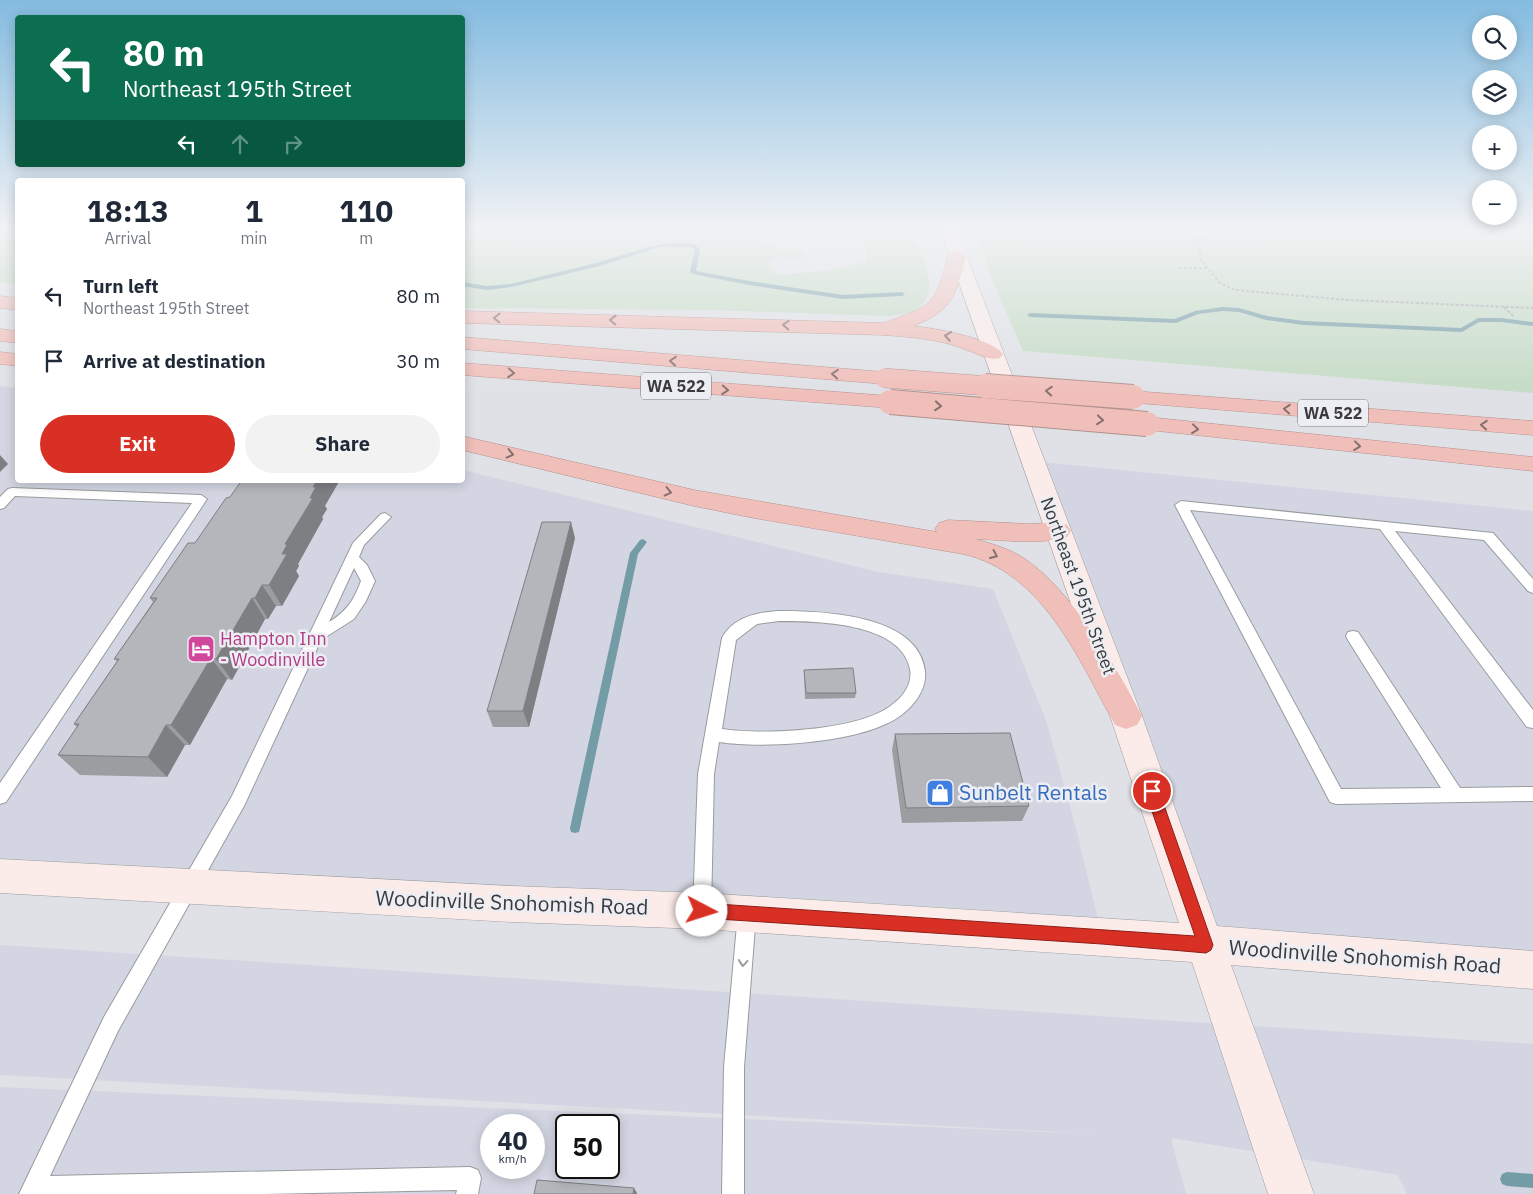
<!DOCTYPE html>
<html lang="en">
<head>
<meta charset="utf-8">
<style>
  body { margin:0; font-family:"IBM Plex Sans",sans-serif; background:#f2f2f3; color:#1f2937; height:100vh; display:flex; flex-direction:column; font-size:19px; white-space:nowrap }
  * { box-sizing:border-box; margin:0 }
  p { font-size:16px; color:#747a83 }
  .icon { flex:none; width:28px; height:28px; fill:none; stroke:currentColor; stroke-width:2; stroke-linecap:round; stroke-linejoin:round }
  .map { position:relative; flex:1; overflow:hidden }
  .details { position:absolute; left:15px; top:178px; width:450px; height:305px; display:flex; flex-direction:column; background:#fff; border-radius:5px; box-shadow:0 2px 12px #0003 }
  .details>* { flex:none }
  .banner { position:absolute; left:15px; top:15px; width:450px; height:152px; border-radius:5px; box-shadow:0 2px 12px #0003; background:#0b6e4f; color:#fff; overflow:hidden }
  .tools { position:absolute; left:1472px; top:15px; display:grid; gap:10px }
  .tools a { display:grid; place-items:center; width:45px; height:45px; border-radius:50%; background:#fff; box-shadow:0 2px 12px #0003; font-size:25px }
  .speed { position:absolute; left:480px; top:1114px; display:flex; gap:10px; font-size:25px; font-weight:700; text-align:center }
  .speed>* { display:grid; place-content:center; width:65px; height:65px; border-radius:50%; background:#fff; box-shadow:0 2px 12px #0003; line-height:1 }
  .speed small { font-size:12px; font-weight:400 }
  .speed .limit { border:2px solid #111; border-radius:8px; background:#fff; color:#111 }
  .pin { position:absolute; display:grid; place-items:center; width:42px; height:42px; color:#fff; margin:-21px; border:2px solid #fff; border-radius:50%; box-shadow:0 1px 5px #0007 }
  .me { position:absolute; width:55px; margin:-28px; rotate:95deg; stroke-linejoin:round; filter:drop-shadow(0 0 4px #0008) }
  .turn { display:flex; align-items:center; gap:18px; height:105px; padding:0 25px; font-size:22px }
  .turn .icon { width:65px; height:65px; stroke-width:2.5 }
  .turn b { display:block; font-size:35px; line-height:42px }
  .lanes { display:flex; align-items:center; height:48px; padding:0 25px; background:#0003; justify-content:center; gap:25px; direction:ltr }
  .lanes .off { opacity:.35 }
  .eta { display:flex; justify-content:space-evenly; align-items:center; height:85px; text-align:center }
  .eta b { font-size:30px; font-weight:800; line-height:35px }
  .action { display:flex; gap:10px; margin-top:auto; padding:10px 25px }
  .action a { flex:1; height:58px; border-radius:30px; background:#d93025; color:#fff; font-size:20px; font-weight:800; line-height:58px; text-align:center }
  .action a+a { background:#f2f2f3; color:#1f2937 }
  ul { padding:0; list-style:none }
  li { display:flex; align-items:center; gap:15px; height:65px; padding:0 25px }
  li div { flex:1 }
  li b { display:block; font-size:19px }
  li em { font-style:normal }
  .map>svg:first-child { display:block }
  .built { fill:#d3d6e2; fill-rule:evenodd }
  .green { fill:#c4dbc5 }
  .lines { fill:none; stroke-linecap:round; stroke-linejoin:round }
  .stream { fill:#739ca6; fill-rule:evenodd }
  .service-casing { stroke:#999b9f; stroke-width:2 }
  .secondary-casing { stroke:#999b9f; stroke-width:1 }
  .motorway-casing { stroke:#b1918e; stroke-width:1 }
  .path { stroke:#a4a5a9; stroke-width:2; stroke-dasharray:3 2; stroke-linecap:butt }
  .service { fill:#fff; fill-rule:evenodd }
  .secondary { fill:#fbecea; fill-rule:evenodd }
  .motorway { fill:#f1bfba; fill-rule:evenodd }
  .motorway-bridge-far1-casing { stroke:#b1918e; stroke-width:20; stroke-linecap:butt }
  .motorway-bridge-casing { stroke:#b1918e; stroke-width:26; stroke-linecap:butt }
  .motorway-bridge-far1 { stroke:#f1bfba; stroke-width:19 }
  .motorway-bridge { stroke:#f1bfba; stroke-width:24 }
  .wall { fill:#9b9da1 }
  .shaded-wall { fill:#7e7f83 }
  .building { fill:#b4b6bb; stroke:#7e7f83 }
  .oneway { stroke:#84706f }
  .oneway2 { stroke:#9d9d9e }
  .route { fill:#d93025; stroke:#8d1f18 }
  .labels { text-anchor:middle; stroke-width:5; stroke-linejoin:round; paint-order:stroke }
  .shield { fill:#edeef3; stroke:#707174; stroke-width:1 }
  .shield-label { font-size:16px; font-weight:bold; fill:#3b3b3d }
  .street-label { font-size:18px; fill:#3b3b3d; stroke:#edeef3 }
  .hotel-label { font-size:18px; fill:#b23c85; stroke:#edeef3; text-anchor:start }
  .near-shop-label { font-size:21px; fill:#366cbe; stroke:#edeef3; text-anchor:start }
  .near-street-label { font-size:21px; fill:#3b3b3d; stroke:#edeef3 }
</style>
</head>
<body>
<div class="map">
<svg width="1533" height="1194" viewBox="0 0 1533 1194">
  <rect width="100%" height="100%" fill="#e0e1e6"/>
  <g class="built">
    <path d="M0,386l17,2 1,92h444l1,-10 416,102 114,17 53,131 30,108 26,108 -1102,-56z"/>
    <path d="M1032,461l501,50v459l-327,-25z"/>
    <path d="M0,945l1533,99v150h-126l-9,-19 -227,-37 15,56h-1186v-107l1093,47 -1093,-59zM491,1125h43v43h-43zM566,1125h43v43h-43z"/>
  </g>
  <g class="green">
    <path d="M0,228h17v56l-17,-2z"/>
    <path d="M463,228h299l3,15 13,6h20l9,6 -6,4 -22,-2 -11,6 9,12 54,-5 36,-8 -3,-34h49c6,26 34,68 -2,84 -7,2 -16,3 -23,4l-178,-6 -247,-2z"/>
    <path d="M978,228h555v165l-510,-42 -36,-83z"/>
  </g>
  <g class="lines">
    <g class="stream">
      <path d="M670,243h22l8,6 -4,22 53,10 94,14 59,-3 3,2 -3,2 -59,3 -94,-14 -56,-11 -3,-2 5,-22 -4,-3h-31l-60,19 -89,21 -24,3 -25,-4v-4l25,4 24,-2 85,-21 53,-16z"/>
      <path d="M1223,307l16,1 28,8 37,5 157,7 17,-10h23l32,4v4l-32,-4h-22l-17,10 -158,-7 -38,-5 -27,-8 -16,-1 -25,3 -22,9 -146,-6 -3,-2 3,-2 145,6 20,-8z"/>
      <path d="M643,539l4,3 -9,12 -58,274 -1,4 -4,1 -4,-1 -1,-4 60,-275 10,-13z"/>
      <path d="M1507,1172l26,2v14l-26,-2 -5,-2 -2,-5 2,-5z"/>
    </g>
    <defs>
      <g id="service">
        <path d="M12,488l189,7 6,4 -201,303 -6,2v-21l192,-280 -177,-7 -11,12 -4,1v-12l8,-8z"/>
        <path d="M1181,501l312,32 40,46v14l-5,-2 -44,-51 -89,-9 138,179v18l-6,-1 -147,-198 -190,-19 151,279 100,-1 -93,-148 -2,-4 2,-4 5,-1 5,1 102,156 73,-1v14l-197,3 -6,-2 -155,-297z"/>
        <path d="M385,513l6,4 -27,28 -5,12 8,8 8,16 -9,20 -12,18 -33,21 -77,166 -126,225 -68,145 420,-9 8,3 3,8 -3,16h-22l1,-4 -193,4h-245l85,-177 128,-221 121,-253 28,-29zM354,568l7,13c-7,19 -15,31 -32,41z"/>
        <path d="M779,611c44,0 139,3 146,60 2,18 -11,35 -25,45 -37,27 -136,33 -181,26l-5,32 -3,136 -2,6 -7,3 -7,-3 -2,-6 5,-136 24,-136c11,-21 36,-26 57,-27zM779,621c36,0 122,1 131,48 3,16 -8,29 -21,38 -34,24 -127,28 -167,22l14,-89 21,-16z"/>
        <path d="M747,905l7,3 2,6 -12,153v127h-22l2,-127 14,-153 2,-6z"/>
      </g>
      <path id="secondary" d="M940,228h16l186,488 75,210 316,25v38l-302,-24 83,229h-46l-76,-232 -490,-33 -190,-7 -512,-29v-34l512,27 190,7 477,30 -69,-207z"/>
      <g id="motorway">
        <path d="M957,251l6,1 3,4c-10,38 -13,55 -53,70 20,2 79,12 90,28l-3,4c-12,3 -21,-4 -33,-8 -26,-11 -56,-13 -84,-15l-421,-12v-12l422,12c48,-18 51,-16 64,-67l3,-4z"/>
        <path d="M0,296l18,2v12l-18,-2z"/>
        <path d="M0,329l18,2v12l-18,-2z"/>
        <path d="M462,337l422,35 7,2 3,4 -3,4 -7,2 -422,-35z"/>
        <path d="M0,352l18,2v12l-18,-2z"/>
        <path d="M462,363l428,33 8,1 3,5 -3,5 -8,1 -428,-33z"/>
        <path d="M1133,391l400,30v14l-408,-33 -3,-5 3,-5z"/>
        <path d="M1147,417l386,40v14l-394,-42 -3,-5 3,-5z"/>
        <path d="M462,436l232,54 243,42 -2,-3 4,-6 9,-3 82,4 28,-2 9,3 4,6 -4,6c-29,8 -62,3 -92,2 18,5 35,10 50,20 46,31 92,108 117,157l-5,9 -11,4 -11,-4c-36,-65 -72,-153 -152,-171l-209,-36 -60,-12 -232,-56z"/>
      </g>
    </defs>
    <use href="#service" class="service-casing"/>
    <use href="#secondary" class="secondary-casing"/>
    <use href="#motorway" class="motorway-casing"/>
    <g class="path">
      <path d="M1199,228l1,31 20,24 15,7 113,10 185,8"/>
      <path d="M1179,268h27"/>
      <path d="M1504,307l9,9"/>
    </g>
    <use href="#service" class="service"/>
    <use href="#secondary" class="secondary"/>
    <use href="#motorway" class="motorway"/>
    <defs>
      <path id="motorway-bridge-far1" d="M884,378l118,9"/>
      <g id="motorway-bridge">
        <path d="M985,386l148,11"/>
        <path d="M890,402l257,22"/>
      </g>
    </defs>
    <use href="#motorway-bridge-far1" class="motorway-bridge-far1-casing"/>
    <use href="#motorway-bridge" class="motorway-bridge-casing"/>
    <use href="#motorway-bridge-far1" class="motorway-bridge-far1"/>
    <use href="#motorway-bridge" class="motorway-bridge"/>
  </g>
  <g class="wall">
    <path d="M325,506l2,3 -5,8 1,2 -25,45 1,2 -3,5 3,5 -17,30h-6l-8,13h-3l-33,61 -5,-1 -37,66h-5l-18,32 -87,-2 -22,-20 19,-28 -3,-3 43,-63 -3,-2 39,-57 -3,-4 45,-55z"/>
    <path d="M575,538l-46,189h-36l-6,-16z"/>
    <path d="M804,670l52,23 -1,5 -50,1z"/>
    <path d="M895,734l134,72 -7,15 -120,2 -10,-73z"/>
  </g>
  <g class="shaded-wall">
    <path d="M0,455l8,9 -8,8z"/>
    <path d="M317,480h23l-15,26 2,3 -5,8 1,2 -25,45 1,2 -3,5 3,5 -17,30 -13,-21 16,-41 25,-46 3,-11z"/>
    <path d="M571,522l4,16 -46,189 -6,-16z"/>
    <path d="M262,585l14,21 -8,13 -13,-21z"/>
    <path d="M252,598l13,21 -33,61 -16,-21z"/>
    <path d="M211,658l16,21 -37,66 -19,-20z"/>
    <path d="M166,725l19,20 -18,32 -19,-20z"/>
    <path d="M634,1188l3,5v1h-4z"/>
  </g>
  <g class="building">
    <path d="M242,480h75l-4,7h3l-6,11h3l-28,46 2,1 -5,9h5l-18,31h-7l-7,13h-3l-36,61 -5,-1 -40,67h-5l-18,32 -90,-2 21,-31h-5l45,-65h-5l43,-61h-7l38,-55h7l31,-45 4,-1z"/>
    <path d="M542,522h29l-48,189h-36z"/>
    <path d="M853,668l3,25h-50l-2,-23z"/>
    <path d="M1010,733l19,73 -123,2 -11,-74z"/>
    <path d="M537,1180l97,8 -1,6h-99z"/>
  </g>
  <defs><path id="oneway-chevron" d="M-2-3.5L2.5 0L-2 3.5" fill="none" stroke-width="1.6" stroke-linecap="round" stroke-linejoin="round" transform="scale(1.25)"/></defs>
  <g class="oneway">
    <use href="#oneway-chevron" transform="translate(497 318) rotate(-179)"/>
    <use href="#oneway-chevron" transform="translate(613 320) rotate(-179)"/>
    <use href="#oneway-chevron" transform="translate(786 325) rotate(-177)"/>
    <use href="#oneway-chevron" transform="translate(948 336) rotate(-171)"/>
    <use href="#oneway-chevron" transform="translate(673 361) rotate(-175)"/>
    <use href="#oneway-chevron" transform="translate(511 373) rotate(4)"/>
    <use href="#oneway-chevron" transform="translate(835 374) rotate(-175)"/>
    <use href="#oneway-chevron" transform="translate(725 390) rotate(4)"/>
    <use href="#oneway-chevron" transform="translate(1049 391) rotate(-176)"/>
    <use href="#oneway-chevron" transform="translate(938 406) rotate(5)"/>
    <use href="#oneway-chevron" transform="translate(1287 409) rotate(-176)"/>
    <use href="#oneway-chevron" transform="translate(1100 420) rotate(5)"/>
    <use href="#oneway-chevron" transform="translate(1484 425) rotate(-176)"/>
    <use href="#oneway-chevron" transform="translate(1195 429) rotate(6)"/>
    <use href="#oneway-chevron" transform="translate(1357 446) rotate(6)"/>
    <use href="#oneway-chevron" transform="translate(510 454) rotate(13)"/>
    <use href="#oneway-chevron" transform="translate(668 492) rotate(13)"/>
    <use href="#oneway-chevron" transform="translate(994 555) rotate(24)"/>
  </g>
  <use class="oneway2" href="#oneway-chevron" transform="translate(743 963) rotate(95)"/>
  <linearGradient id="sky" x2="0" y2="1"><stop stop-color="#83bbe0"/><stop offset="0.58" stop-color="#f1f2f4"/><stop offset="1" stop-color="#f1f2f4" stop-opacity="0"/></linearGradient>
  <rect width="1533" height="395" fill="url(#sky)"/>
  <path class="route" d="M1152,785l4,1 3,5 54,154 -2,5 -5,3 -104,-9 -400,-26 -5,-2 -2,-5 2,-6 5,-2 493,33 -50,-145 2,-5z"/>
  <defs>
    <symbol id="hotel-square" viewBox="-11 -11 22 22"><rect x="-9" y="-9" width="18" height="18" rx="4" fill="#d1479c" stroke="#edeef3"/><path d="M-6-4.5h1.5V1H6V5H4.5V3h-9V5H-6ZM-4 0a1.8 1.8 0 1 1 3.6 0ZM.5 0V-2.5h3Q6-2.5 6 0Z" fill="#fff"/></symbol>
    <symbol id="shop-square" viewBox="-11 -11 22 22"><rect x="-9" y="-9" width="18" height="18" rx="4" fill="#3f7fe0" stroke="#edeef3"/><path d="M-5-2.5h2.3a2.7 3.5 0 0 1 5.4 0H5L5.5 6h-11ZM-1.5-2.5h3a1.5 2.3 0 0 0-3 0Z" fill="#fff"/></symbol>
  </defs>
  <g fill-rule="evenodd">
    <use href="#hotel-square" x="185" y="633" width="32" height="32"/>
    <use href="#shop-square" x="924" y="777" width="32" height="32"/>
  </g>
  <g class="labels">
    <g class="shield">
      <rect x="641" y="372.5" width="70" height="27" rx="4"/>
      <rect x="1298" y="399.5" width="70" height="27" rx="4"/>
    </g>
    <g class="shield-label">
      <text x="676" y="392">WA 522</text>
      <text x="1333" y="419">WA 522</text>
    </g>
    <g class="street-label">
      <text transform="translate(1078 586) rotate(70)" y="6">Northeast 195th Street</text>
    </g>
    <g class="hotel-label">
      <text x="220" y="645">Hampton Inn<tspan x="220" dy="21">- Woodinville</tspan></text>
    </g>
    <g class="near-shop-label">
      <text x="959" y="800">Sunbelt Rentals</text>
    </g>
    <g class="near-street-label">
      <text transform="translate(512 903) rotate(2)" y="7">Woodinville Snohomish Road</text>
      <text transform="translate(1365 957) rotate(4)" y="7">Woodinville Snohomish Road</text>
    </g>
  </g>
</svg>
<div class="tools">
<a><svg class="icon" aria-label="search" viewBox="0 0 24 24"><circle cx="10" cy="10" r="6"/><path d="M15 15l6 6"/></svg></a>
<a><svg class="icon" aria-label="layers" viewBox="0 0 24 24"><path d="M12 4l9 5-9 5-9-5zM3 14l9 5 9-5"/></svg></a>
<a>+</a>
<a>−</a>
</div>
<div class="speed"><div>40<small>km/h</small></div><div class="limit">50</div></div>
<div class="pin" style="left:1152px;top:791px;background:#d93025"><svg class="icon" aria-label="arrive" viewBox="0 0 24 24"><path d="M6 21V4h12l-3 4 3 4H6"/></svg></div>
<svg class="me" style="left:702px;top:911px" viewBox="-20 -20 40 40"><circle r="19" fill="#fff"/><path d="M0-13L10 11 0 6-10 11z" fill="#d93025"/></svg>
<div class="banner">
<div class="turn"><svg class="icon" aria-label="left" viewBox="0 0 24 24"><path d="M17 20v-9H6M10 6l-5 5 5 5"/></svg><div><b>80 m</b>Northeast 195th Street</div></div>
<div class="lanes"><svg class="icon" aria-label="left" viewBox="0 0 24 24"><path d="M17 20v-9H6M10 6l-5 5 5 5"/></svg><svg class="icon off" aria-label="ahead" viewBox="0 0 24 24"><path d="M12 20V5M6 11l6-6 6 6"/></svg><svg class="icon off" aria-label="right" viewBox="0 0 24 24"><path d="M7 20v-9h11M14 6l5 5-5 5"/></svg></div>
</div>
<section class="details">
<div class="eta">
<div><b>18:13</b><p>Arrival</p></div>
<div><b>1</b><p>min</p></div>
<div><b>110</b><p>m</p></div>
</div>
<ul>
<li><svg class="icon" aria-label="left" viewBox="0 0 24 24"><path d="M17 20v-9H6M10 6l-5 5 5 5"/></svg><div><b>Turn left</b><p>Northeast 195th Street</p></div><em>80 m</em></li>
<li><svg class="icon" aria-label="arrive" viewBox="0 0 24 24"><path d="M6 21V4h12l-3 4 3 4H6"/></svg><div><b>Arrive at destination</b></div><em>30 m</em></li>
</ul>
<div class="action"><a>Exit</a><a>Share</a></div>
</section>
</div>
</body>
</html>
